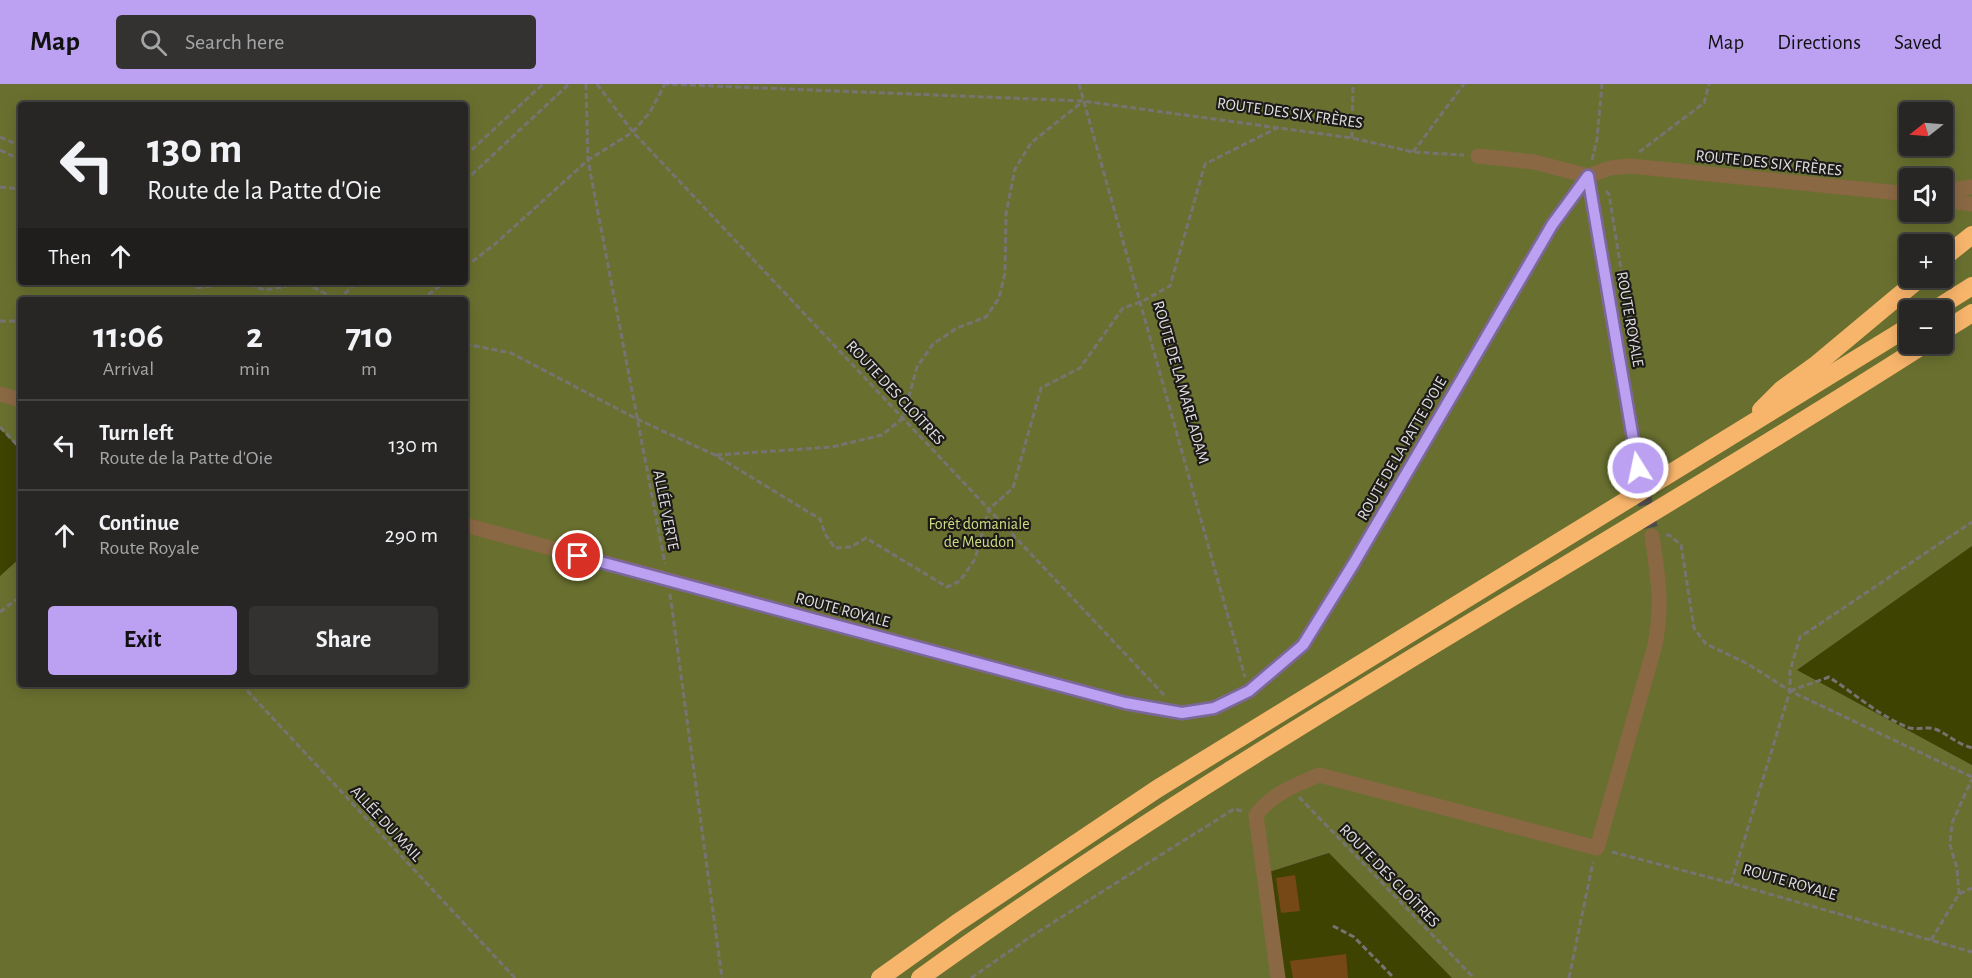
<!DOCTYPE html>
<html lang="en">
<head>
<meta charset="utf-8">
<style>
  body { margin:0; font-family:"Alegreya Sans",sans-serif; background:#333231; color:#f1f3f6; height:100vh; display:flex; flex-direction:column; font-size:22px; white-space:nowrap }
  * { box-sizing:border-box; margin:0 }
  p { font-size:20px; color:#a4a5a6 }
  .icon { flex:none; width:33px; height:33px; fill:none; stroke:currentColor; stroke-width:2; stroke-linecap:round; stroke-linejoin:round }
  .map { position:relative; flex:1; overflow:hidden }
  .details { position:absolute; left:18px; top:213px; width:450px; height:390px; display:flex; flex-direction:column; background:#272624; border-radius:6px; box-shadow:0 3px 15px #0003,0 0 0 2px #434341 }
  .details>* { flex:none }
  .guide { position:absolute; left:18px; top:18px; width:450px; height:183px; border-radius:6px; box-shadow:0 3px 15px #0003,0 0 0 2px #434341; background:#272624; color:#f1f3f6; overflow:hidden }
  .needle { width:39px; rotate:253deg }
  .buttons { position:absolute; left:1899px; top:18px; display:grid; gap:12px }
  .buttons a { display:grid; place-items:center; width:54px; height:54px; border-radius:6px; background:#272624; box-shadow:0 3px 15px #0003,0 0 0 2px #434341; font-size:30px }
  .pin { position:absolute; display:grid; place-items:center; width:51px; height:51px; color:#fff; margin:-26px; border:3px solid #fff; border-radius:50%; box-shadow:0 2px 6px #0007 }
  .me { position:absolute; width:66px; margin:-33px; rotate:350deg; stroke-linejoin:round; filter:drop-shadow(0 0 4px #0008) }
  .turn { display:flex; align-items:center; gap:21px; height:126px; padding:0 30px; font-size:27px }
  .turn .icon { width:78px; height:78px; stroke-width:2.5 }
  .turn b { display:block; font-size:42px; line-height:51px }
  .then { display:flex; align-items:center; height:57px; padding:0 30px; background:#0003; gap:12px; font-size:22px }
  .eta { display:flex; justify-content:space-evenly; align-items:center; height:102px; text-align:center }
  .eta b { font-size:36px; font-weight:600; line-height:42px }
  .cta { display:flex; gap:12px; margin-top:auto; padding:12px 30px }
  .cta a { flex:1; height:69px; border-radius:6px; background:#bca0f2; color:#111; font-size:24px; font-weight:600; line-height:69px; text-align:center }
  .cta a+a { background:#333231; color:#f1f3f6 }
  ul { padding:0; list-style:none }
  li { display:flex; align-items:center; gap:18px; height:90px; padding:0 30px; border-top:2px solid #434341 }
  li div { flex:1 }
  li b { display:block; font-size:22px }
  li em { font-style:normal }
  header { display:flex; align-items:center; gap:36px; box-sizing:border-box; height:84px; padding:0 30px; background:#bca0f2; color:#111 }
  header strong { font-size:28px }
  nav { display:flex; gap:33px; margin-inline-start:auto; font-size:21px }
  .search { width:420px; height:54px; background:#333231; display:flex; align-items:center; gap:15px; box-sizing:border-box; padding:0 21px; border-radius:6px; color:#a4a5a6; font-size:22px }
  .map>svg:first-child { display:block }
  .green { fill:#3e4302 }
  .forest { fill:#69702f; fill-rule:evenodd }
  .building { fill:#764815 }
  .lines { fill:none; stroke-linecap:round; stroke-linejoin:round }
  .minor-tunnel { stroke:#4e4c4a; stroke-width:15; stroke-dasharray:15 8; stroke-linecap:butt }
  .path { stroke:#767472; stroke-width:3; stroke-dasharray:6 3; stroke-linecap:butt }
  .minor { stroke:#8a6844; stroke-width:15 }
  .highway { stroke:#f7b46b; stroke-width:18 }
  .route-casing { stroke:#7a689d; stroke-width:15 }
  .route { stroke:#bca0f2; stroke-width:10 }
  .labels { text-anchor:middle; stroke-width:4.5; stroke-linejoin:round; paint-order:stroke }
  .street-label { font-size:16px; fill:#e1dfde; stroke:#1b1a19 }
  .park-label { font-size:16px; fill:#d0dc7f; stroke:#1b1a19 }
</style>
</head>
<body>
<header>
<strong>Map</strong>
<div class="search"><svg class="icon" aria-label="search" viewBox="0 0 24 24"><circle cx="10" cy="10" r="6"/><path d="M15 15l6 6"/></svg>Search here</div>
<nav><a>Map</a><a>Directions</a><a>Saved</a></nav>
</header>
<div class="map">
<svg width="1972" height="894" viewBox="0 0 1972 894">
  <rect width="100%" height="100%" fill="#343230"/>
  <g class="green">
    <path d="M0,344l21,23v106l-21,19z"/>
    <path d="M1972,462v219l-176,-95z"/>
    <path d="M1330,769l122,125h-168l-15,-106z"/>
  </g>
  <path class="forest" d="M0,0h1972v462l-175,124 175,95v213h-520l-123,-125 -60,19 15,106h-1284v-402l21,-19v127h444v-384h-444v151l-21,-23zM21,21h444v177h-444zM1910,28h32v34h-32zM1910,94h32v34h-32zM1910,160h32v34h-32zM1910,226h32v34h-32z"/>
  <g class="building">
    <path d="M1295,791l5,36 -19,2 -5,-35z"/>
    <path d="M1346,870l2,24h-55l-3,-17z"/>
  </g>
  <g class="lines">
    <path class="minor-tunnel" d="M1638,384l14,68"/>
    <g class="path">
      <path d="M586,0l2,76 77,404"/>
      <path d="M597,0l36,48 532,564"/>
      <path d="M663,0l420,17 269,37 61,14 51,3"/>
      <path d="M1079,0l166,593"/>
      <path d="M0,53l21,9"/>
      <path d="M1352,54l1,-54"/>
      <path d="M0,66l21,10"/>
      <path d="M1413,68l51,-68"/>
      <path d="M1639,68l65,-49 5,-19"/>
      <path d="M465,72l78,-72"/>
      <path d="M1592,76l5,-21 5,-55"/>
      <path d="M465,97l104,-97"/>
      <path d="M0,103l21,2"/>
      <path d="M1606,107l3,3 23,144"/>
      <path d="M465,183l29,-22 94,-85 45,-28 17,-20 15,-28"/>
      <path d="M190,198l5,6 46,-6 24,8 40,-7"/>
      <path d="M305,199l33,17"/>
      <path d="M338,216l19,-18"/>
      <path d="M421,216l24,-18"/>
      <path d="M0,237h21"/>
      <path d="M465,260l46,9 126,66 78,36 105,64 5,15 10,14 16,-1 15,-9 81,49 13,-6 15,-22 14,-50 24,-21 28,-100 39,-20 43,-60 18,-6 29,-16 35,-122 72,-36"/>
      <path d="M0,343l21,22"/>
      <path d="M716,371l116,-8 50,-12 21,-17 14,-51 16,-23 24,-16 29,-11 13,-19 6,-25 1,-59 9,-45 16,-26 51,-41"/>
      <path d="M1666,451h3l12,10 13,83 12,16 42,20 42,27 182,86"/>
      <path d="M670,510l52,384"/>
      <path d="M0,528l21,-16"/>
      <path d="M241,600l274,294"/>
      <path d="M1790,607l39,-14c26,17 49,38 78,50 9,4 19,-1 28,2 13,5 20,14 37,19"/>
      <path d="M1299,713l175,181"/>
      <path d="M1612,768l119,31 241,69"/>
      <path d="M1731,799l59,-192v-20l10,-34 172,-115"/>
      <path d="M1959,810l-2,-26 -7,-23 2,-22 20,-44"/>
      <path d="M1333,842l21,11 40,41"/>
      <path d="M1931,856l28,-46 13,-6"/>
      <path d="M971,894l59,-41 204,-128 8,2"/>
      <path d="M1569,894l24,-116"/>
    </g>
    <g class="minor">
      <path d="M1478,72l56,6 54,14 22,-8 20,-2 280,28"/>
      <path d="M1588,92l50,292"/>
      <path d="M1942,107l30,-4"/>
      <path d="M1942,116l30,4"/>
      <path d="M0,310l21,6"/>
      <path d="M465,441l660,178 57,10 32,-5 35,-17 54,-46 51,-82 198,-338 36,-49"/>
      <path d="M1278,894l-22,-163c16,-21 39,-30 63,-40l278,73 58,-203c8,-41 3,-68 -3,-109"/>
    </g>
    <g class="highway">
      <path d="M1942,175l30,-24"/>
      <path d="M1934,226l38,-24"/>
      <path d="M1942,248l30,-19"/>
      <path d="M1761,326l20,-20 36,-26 103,-86"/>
      <path d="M880,894l77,-55 200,-134 753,-463"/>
      <path d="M920,894c322,-232 671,-420 1005,-634"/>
    </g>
  </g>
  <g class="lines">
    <defs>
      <path id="route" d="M578,472l547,147 57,10 32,-5 35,-17 54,-46 51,-82 198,-338 36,-49 50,292"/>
    </defs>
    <use href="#route" class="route-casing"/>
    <use href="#route" class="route"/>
  </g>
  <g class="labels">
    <g class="street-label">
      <text transform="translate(1290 28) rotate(8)" y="6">ROUTE DES SIX FRÈRES</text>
      <text transform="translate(1769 78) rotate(6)" y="6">ROUTE DES SIX FRÈRES</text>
      <text transform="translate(1631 235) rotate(80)" y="6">ROUTE ROYALE</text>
      <text transform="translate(1182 298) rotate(74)" y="6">ROUTE DE LA MARE ADAM</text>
      <text transform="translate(896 308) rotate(47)" y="6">ROUTE DES CLOÎTRES</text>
      <text transform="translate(1401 364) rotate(-60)" y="6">ROUTE DE LA PATTE D'OIE</text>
      <text transform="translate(667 426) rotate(79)" y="6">ALLÉE VERTE</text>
      <text transform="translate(843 525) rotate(15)" y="6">ROUTE ROYALE</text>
      <text transform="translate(387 739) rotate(47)" y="6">ALLÉE DU MAIL</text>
      <text transform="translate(1390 791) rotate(46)" y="6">ROUTE DES CLOÎTRES</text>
      <text transform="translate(1790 797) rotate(16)" y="6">ROUTE ROYALE</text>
    </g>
    <g class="park-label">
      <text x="979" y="445">Forêt domaniale<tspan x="979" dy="18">de Meudon</tspan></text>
    </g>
  </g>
</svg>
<div class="buttons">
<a><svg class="needle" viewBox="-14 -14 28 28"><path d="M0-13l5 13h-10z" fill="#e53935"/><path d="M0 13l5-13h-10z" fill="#a4a5a6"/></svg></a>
<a><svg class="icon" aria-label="sound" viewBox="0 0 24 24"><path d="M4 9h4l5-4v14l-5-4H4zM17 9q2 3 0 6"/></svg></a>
<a>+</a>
<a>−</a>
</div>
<div class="pin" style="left:578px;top:472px;background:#d93025"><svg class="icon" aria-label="arrive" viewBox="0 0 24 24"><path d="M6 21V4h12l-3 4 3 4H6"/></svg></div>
<svg class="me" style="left:1638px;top:384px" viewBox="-20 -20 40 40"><circle r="17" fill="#bca0f2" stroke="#fff" stroke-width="3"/><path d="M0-11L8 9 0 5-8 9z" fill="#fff"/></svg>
<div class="guide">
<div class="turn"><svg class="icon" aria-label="left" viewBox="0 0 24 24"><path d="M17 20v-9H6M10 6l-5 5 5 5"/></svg><div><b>130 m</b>Route de la Patte d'Oie</div></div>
<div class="then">Then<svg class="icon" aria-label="ahead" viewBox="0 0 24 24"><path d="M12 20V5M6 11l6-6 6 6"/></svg></div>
</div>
<section class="details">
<div class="eta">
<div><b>11:06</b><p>Arrival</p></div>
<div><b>2</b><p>min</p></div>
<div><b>710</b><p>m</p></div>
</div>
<ul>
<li><svg class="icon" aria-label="left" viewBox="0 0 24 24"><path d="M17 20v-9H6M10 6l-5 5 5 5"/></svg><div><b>Turn left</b><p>Route de la Patte d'Oie</p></div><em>130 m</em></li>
<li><svg class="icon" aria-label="ahead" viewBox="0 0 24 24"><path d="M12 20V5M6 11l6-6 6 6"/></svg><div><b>Continue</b><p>Route Royale</p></div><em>290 m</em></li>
</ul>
<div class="cta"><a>Exit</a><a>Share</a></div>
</section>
</div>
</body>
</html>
